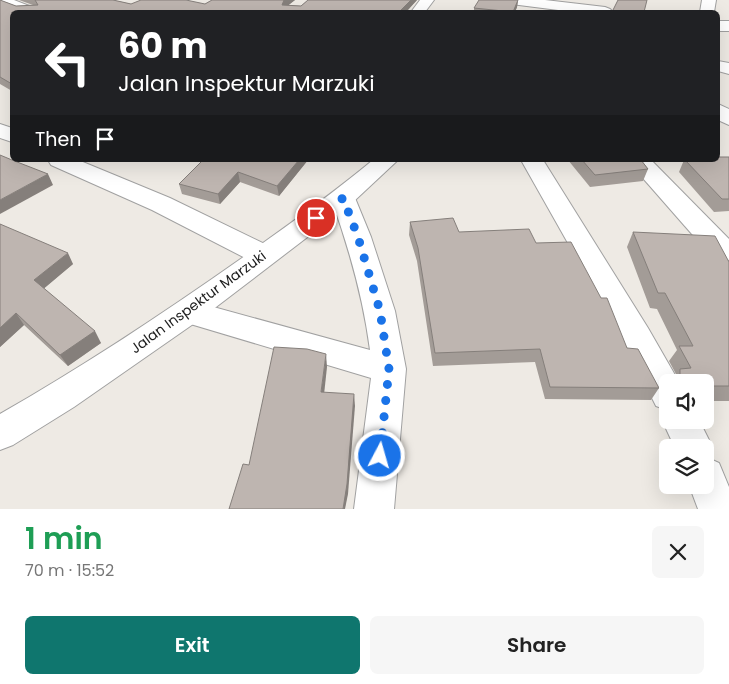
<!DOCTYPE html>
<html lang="en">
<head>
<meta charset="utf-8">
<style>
  body { margin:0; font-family:Poppins,sans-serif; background:#f6f6f6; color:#222; height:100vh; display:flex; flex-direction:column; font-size:19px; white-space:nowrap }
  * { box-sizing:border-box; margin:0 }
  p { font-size:16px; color:#767676 }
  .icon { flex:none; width:28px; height:28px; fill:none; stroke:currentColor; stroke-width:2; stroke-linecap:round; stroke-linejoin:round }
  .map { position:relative; height:509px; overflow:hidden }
  .sheet { display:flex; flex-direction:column; background:#fff; flex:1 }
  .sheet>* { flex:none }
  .top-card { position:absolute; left:10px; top:10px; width:710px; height:152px; border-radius:8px; box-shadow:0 5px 20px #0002; background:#202124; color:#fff; overflow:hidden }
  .fabs { position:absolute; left:659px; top:374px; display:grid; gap:10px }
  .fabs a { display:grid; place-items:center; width:55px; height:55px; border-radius:8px; background:#fff; box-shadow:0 5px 20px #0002; font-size:25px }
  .pin { position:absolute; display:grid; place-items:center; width:42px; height:42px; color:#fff; margin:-21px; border:2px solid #fff; border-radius:50%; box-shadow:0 1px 5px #0007 }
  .me { position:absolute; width:55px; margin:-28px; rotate:6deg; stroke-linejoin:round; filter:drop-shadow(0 0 4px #0008) }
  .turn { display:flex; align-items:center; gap:18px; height:105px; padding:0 25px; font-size:22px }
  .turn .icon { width:65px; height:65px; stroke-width:2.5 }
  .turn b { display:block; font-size:35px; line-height:42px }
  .then { display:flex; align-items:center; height:48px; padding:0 25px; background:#0003; gap:10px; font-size:19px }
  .round { display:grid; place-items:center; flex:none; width:52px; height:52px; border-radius:8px; background:#f6f6f6 }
  .summary { display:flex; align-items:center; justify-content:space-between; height:85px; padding:0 25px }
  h1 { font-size:30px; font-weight:600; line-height:38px; color:#1e9e55 }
  .action { display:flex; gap:10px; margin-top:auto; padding:10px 25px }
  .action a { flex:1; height:58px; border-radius:8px; background:#0f766e; color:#fff; font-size:20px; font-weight:600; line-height:58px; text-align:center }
  .action a+a { background:#f6f6f6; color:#222 }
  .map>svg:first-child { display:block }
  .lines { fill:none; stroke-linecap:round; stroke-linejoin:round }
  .minor-casing { stroke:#a1a1a1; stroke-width:2 }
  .tertiary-casing { stroke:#a1a1a1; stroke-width:2 }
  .minor { fill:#fff; fill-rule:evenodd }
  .tertiary { fill:#fff; fill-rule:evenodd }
  .wall { fill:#a39c97 }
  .shaded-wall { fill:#857f7b }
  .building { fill:#beb5b0; stroke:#857f7b }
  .route { stroke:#1a73e8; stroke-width:9; stroke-dasharray:0 16.2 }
  .labels { text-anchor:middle; stroke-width:4; stroke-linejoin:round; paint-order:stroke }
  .street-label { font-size:14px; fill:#1d1d1d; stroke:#fff }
</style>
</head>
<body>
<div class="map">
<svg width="729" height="509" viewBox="0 0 729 509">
  <rect width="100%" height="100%" fill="#eeeae4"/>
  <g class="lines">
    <defs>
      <g id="minor">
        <path d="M0,0h14l23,9 3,3h-20l-20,-7z"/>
        <path d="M420,0h14l-9,12h-14z"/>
        <path d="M504,0h41l60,7 5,2 3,3h-39l-63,-8 -5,-1z"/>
        <rect x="718" y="21" width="11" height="10"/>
        <path d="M718,61l11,2v11l-11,-3z"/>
        <path d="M718,104l11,5v16l-11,-5z"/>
        <path d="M0,124l12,4v14l-12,-4z"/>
        <path d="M48,160h30l92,38 103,50 4,7 -4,7 -10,3 -10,-3 -101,-52 -101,-45z"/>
        <path d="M521,160h22l105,168 31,54h-11v38h31l14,28 -5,10 11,5 10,24v22h-31l-9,-24h16v-37h-30l-13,-28 5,-10 -11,-4 -31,-62z"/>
        <path d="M627,160h24l78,79v21l-10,-2 -14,-9z"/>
        <path d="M343,190l9,3 3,5 16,39 24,74 11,58 -12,140h-40l17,-131 -194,-58 -4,-8 4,-8 11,-4 182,50c-7,-53 -21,-102 -39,-152l3,-5z"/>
      </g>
      <g id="tertiary">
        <path d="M702,0h14l-2,12h-14z"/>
        <path d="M373,160h25l-46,43 -153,117 -125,87 -61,38 -13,5v-36c84,-48 164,-101 242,-156 45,-32 89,-63 131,-98z"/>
      </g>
    </defs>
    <use href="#minor" class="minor-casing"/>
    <use href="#tertiary" class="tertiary-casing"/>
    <use href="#minor" class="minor"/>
    <use href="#tertiary" class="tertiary"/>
  </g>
  <g class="wall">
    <path d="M0,0l16,6 17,-1 -14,-5h94l18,4h74l7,-4h83l-7,5 13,1 7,-6h109l-11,12h-394v79l-12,-7z"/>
    <path d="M518,0l-1,7 -2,5h-41v-4z"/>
    <path d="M729,157v54l-15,1 -35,-40 5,-12h34z"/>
    <path d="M203,160h105l-29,36 -39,-14 -20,22 -38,-10 -3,-10z"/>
    <path d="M568,160h73l7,9 -5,12 -53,6z"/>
    <path d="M410,222l49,10 77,11 91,105 32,40 -8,12 -106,-1 -10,-37 -102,4 -16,-105 -8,-26z"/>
    <path d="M0,224l73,40 -29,24 57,55 -33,23 -44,-41 -24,22z"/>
    <path d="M633,232l96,30v139h-24v-19h-34l5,-8 -7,-13 8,-11 -20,-41 -7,-1 -23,-61z"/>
  </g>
  <g class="shaded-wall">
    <path d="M284,0h11l-10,8 -3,-3z"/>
    <path d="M411,0h6l-11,12h-7z"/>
    <path d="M518,0l-1,7 -2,5h-2z"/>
    <path d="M299,160h9l-29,36 -2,-10z"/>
    <path d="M238,172l2,10 -20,22 -2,-10z"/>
    <path d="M48,174l5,11 -53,29v-14z"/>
    <path d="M68,253l5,11 -32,27 -7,-11z"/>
    <path d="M16,313l8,12 -24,22v-19z"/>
    <path d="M95,331l6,12 -33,23 -8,-11z"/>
    <path d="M326,354l1,13 -4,37 -2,-12z"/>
    <path d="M354,394l1,12 -7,88 -3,15h-2z"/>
  </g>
  <g class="building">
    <path d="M0,0l16,6 22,-1 -3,-5h78l18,4 10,-4h45l19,4 7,-4h72l-2,5 19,1 7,-6h103l-12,12h-387v72l-12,-7z"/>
    <path d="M479,0h39l-5,12 -39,-4z"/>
    <path d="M618,0h29l-3,12h-32z"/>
    <path d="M0,155l12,5 36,14 -48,26z"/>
    <path d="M718,157h11v42h-7l-37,-39h33z"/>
    <path d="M203,160h96l-22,26 -39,-14 -20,22 -39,-10z"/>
    <path d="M582,160h59l7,9 -53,6z"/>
    <path d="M453,218l6,14 70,-3 7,14 35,-1 30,56h6l20,50 11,1 21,39 -109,-1 -10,-38 -105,4 -17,-105 -8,-26z"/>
    <path d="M0,224l68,29 -34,27 61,51 -35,24 -44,-42 -16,15z"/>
    <path d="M633,232l82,4 14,26v124h-24v-4h-25v-13l11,-1 -12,-22h14l-28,-53h-7z"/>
    <path d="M274,347l33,2 19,5 -5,38 33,2 -7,90 -4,25h-114l14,-45 6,1z"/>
  </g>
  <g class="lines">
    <path class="route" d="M316,218l27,-20 15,39 22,74 9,58 -9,87"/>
  </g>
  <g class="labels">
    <g class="street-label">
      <text transform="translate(198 302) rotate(-36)" y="5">Jalan Inspektur Marzuki</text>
    </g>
  </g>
</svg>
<div class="fabs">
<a><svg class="icon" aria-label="sound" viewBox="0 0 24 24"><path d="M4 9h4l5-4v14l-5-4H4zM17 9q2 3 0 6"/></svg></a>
<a><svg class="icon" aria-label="layers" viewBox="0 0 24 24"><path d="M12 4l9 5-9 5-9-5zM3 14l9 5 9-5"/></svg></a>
</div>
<div class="pin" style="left:316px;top:218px;background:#d93025"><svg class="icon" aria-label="arrive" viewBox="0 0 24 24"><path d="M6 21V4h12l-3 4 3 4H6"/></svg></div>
<svg class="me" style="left:380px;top:456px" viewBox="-20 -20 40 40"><circle r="17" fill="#1a73e8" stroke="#fff" stroke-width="3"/><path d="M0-11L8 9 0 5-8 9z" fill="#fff"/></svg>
<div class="top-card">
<div class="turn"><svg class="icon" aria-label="left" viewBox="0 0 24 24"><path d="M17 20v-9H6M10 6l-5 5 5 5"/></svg><div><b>60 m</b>Jalan Inspektur Marzuki</div></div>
<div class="then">Then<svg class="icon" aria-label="arrive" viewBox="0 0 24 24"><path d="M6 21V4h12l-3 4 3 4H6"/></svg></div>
</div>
</div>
<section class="sheet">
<div class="summary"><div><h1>1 min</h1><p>70 m · 15:52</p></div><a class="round"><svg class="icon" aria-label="close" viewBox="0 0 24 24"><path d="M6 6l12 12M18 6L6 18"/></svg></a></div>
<div class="action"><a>Exit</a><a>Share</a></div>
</section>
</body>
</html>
